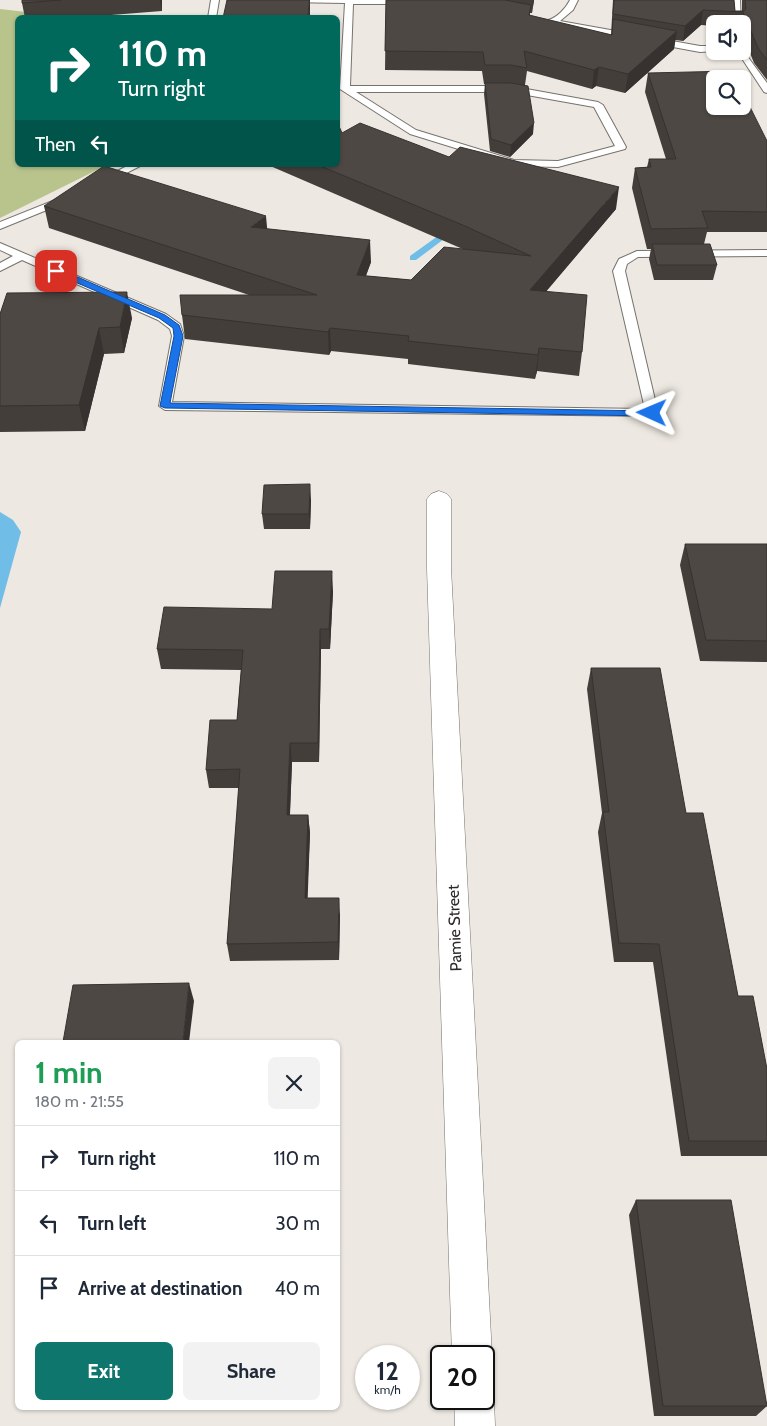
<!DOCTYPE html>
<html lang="en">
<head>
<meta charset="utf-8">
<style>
  body { margin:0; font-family:Cabin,sans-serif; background:#f2f2f3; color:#1f2937; height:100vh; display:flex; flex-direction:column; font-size:19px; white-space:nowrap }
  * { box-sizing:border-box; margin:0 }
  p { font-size:16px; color:#747a83 }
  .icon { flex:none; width:28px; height:28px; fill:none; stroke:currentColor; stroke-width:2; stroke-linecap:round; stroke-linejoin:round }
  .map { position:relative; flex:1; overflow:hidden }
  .drawer { position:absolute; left:15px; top:1040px; width:325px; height:370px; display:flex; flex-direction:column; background:#fff; border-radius:8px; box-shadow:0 1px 4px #0004 }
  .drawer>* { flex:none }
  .guide { position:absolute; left:15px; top:15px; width:325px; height:152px; border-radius:8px; box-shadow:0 1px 4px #0004; background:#00695c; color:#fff; overflow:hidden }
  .tools { position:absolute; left:706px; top:15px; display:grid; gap:10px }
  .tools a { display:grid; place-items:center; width:45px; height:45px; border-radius:8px; background:#fff; box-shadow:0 1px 4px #0004; font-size:25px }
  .speed { position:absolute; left:355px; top:1345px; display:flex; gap:10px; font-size:25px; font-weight:700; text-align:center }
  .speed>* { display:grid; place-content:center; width:65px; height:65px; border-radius:50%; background:#fff; box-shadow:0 1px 4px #0004; line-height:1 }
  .speed small { font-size:12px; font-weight:400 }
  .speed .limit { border:2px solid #111; border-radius:8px; background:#fff; color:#111 }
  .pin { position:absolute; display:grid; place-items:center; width:42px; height:42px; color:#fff; margin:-21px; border-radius:10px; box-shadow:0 2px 8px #0006 }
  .me { position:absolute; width:55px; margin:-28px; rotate:271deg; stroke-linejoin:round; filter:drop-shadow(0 0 4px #0008) }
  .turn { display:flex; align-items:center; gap:18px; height:105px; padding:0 20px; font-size:22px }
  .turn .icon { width:65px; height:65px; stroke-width:2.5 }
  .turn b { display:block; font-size:35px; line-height:42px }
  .then { display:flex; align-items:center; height:48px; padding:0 20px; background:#0003; gap:10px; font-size:19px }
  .round { display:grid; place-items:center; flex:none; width:52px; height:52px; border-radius:8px; background:#f2f2f3 }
  .overview { display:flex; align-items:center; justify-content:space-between; height:85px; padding:0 20px }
  h1 { font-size:30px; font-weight:700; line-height:38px; color:#1e9e55 }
  .button { display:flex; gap:10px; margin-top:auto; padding:10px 20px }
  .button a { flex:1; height:58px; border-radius:8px; background:#0f766e; color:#fff; font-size:20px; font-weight:700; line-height:58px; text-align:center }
  .button a+a { background:#f2f2f3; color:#1f2937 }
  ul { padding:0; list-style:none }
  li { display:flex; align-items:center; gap:15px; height:65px; padding:0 20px; border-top:1px solid #e0e1e3 }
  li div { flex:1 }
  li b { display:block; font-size:19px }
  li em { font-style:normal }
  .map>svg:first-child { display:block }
  .green { fill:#b8c48c }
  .water { fill:#70bde7 }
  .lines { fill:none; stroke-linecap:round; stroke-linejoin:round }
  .stream { fill:#70bde7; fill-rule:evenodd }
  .lane-casing { stroke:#76726c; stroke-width:2 }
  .street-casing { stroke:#76726c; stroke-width:1 }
  .lane { fill:#fff; fill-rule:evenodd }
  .street { fill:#fff; fill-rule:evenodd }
  .wall { fill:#433e3a }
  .shaded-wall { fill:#373230 }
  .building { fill:#4e4844; stroke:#373230 }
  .route { fill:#1a73e8; stroke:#114b97 }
  .labels { text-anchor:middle; stroke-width:5; stroke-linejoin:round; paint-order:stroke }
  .street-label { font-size:16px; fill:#2c2a28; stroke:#fff }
</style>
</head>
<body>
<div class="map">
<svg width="767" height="1426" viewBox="0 0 767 1426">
  <rect width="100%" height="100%" fill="#ede8e1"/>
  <path class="green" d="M0,9l70,8 -52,1v147h89l-107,53z"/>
  <path class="water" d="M0,512l13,8 8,12 -21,76z"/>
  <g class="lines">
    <path class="stream" d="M449,228l7,2 -40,30h-6v-4z"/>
    <defs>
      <g id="lane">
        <path d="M211,0h8l-3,18h-8z"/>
        <path d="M281,0h130v4h-58l-3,82h160l88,16 5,3 23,42 -1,2 -67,18 -45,-1 -103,-32 -70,-45 5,-86 -60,-1zM356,92h154l84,15 21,39 -57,15 -44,-1 -98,-30z"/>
        <path d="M570,0h8l-5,10 -13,11 140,25h15v5h2l-17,1 -152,-28v-4c9,-2 18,-12 22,-20z"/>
        <path d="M732,0h8l1,24h-8z"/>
        <path d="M742,49l25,34v10l-3,-1 -27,-41h5z"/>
        <path d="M129,165h13l-35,18 -4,1 -5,-3z"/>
        <path d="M65,196l5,3 -1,2 -69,28v-7z"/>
        <path d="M0,243l166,71 14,10 4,12 -12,66 473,7 -32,-138 6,-12 18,-8 130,-1v6l-129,1 -11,7 -2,7 33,142 -1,3 -492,-6 -6,-4 13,-70 -2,-7 -12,-9 -136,-60 -22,11v-8l13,-7 -13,-6z"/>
      </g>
      <g id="street">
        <path d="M439,491l8,3 4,5v69l41,788 -6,14 -2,1v-15h-32l-25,-788v-69l4,-5z"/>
        <path d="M484,1383l4,2 6,14 1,27h-40l-1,-27h30z"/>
      </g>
    </defs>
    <use href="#lane" class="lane-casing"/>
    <use href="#street" class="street-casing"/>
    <use href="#lane" class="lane"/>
    <use href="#street" class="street"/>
  </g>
  <g class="wall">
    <path d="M22,0h140v11l-89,7h-48l-3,-15z"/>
    <path d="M386,0h148l-2,13h-2v3l81,19 2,-35h121l1,11h7v-11h25v80l-13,-17 -12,-30v-9h-27v2l-14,-1 -18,16 -8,-1 -1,9 -49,44 -29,-7 -4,3 -65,-18 -2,14 8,49 -23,23 -20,-6 -6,-57 1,-10h-1l-2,-13 -97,-1z"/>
    <path d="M648,73l119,68v91h-60l-3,12 13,21 -4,15h-59l-5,-21 2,-10h-4l-15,-61 3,-20 12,-1 2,-8h17l-21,-67z"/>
    <path d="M342,133l107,24 167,52 -70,82 36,61 -3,24 -42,-5 -2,8 -127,-15v-5l-77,-8 -2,4 -144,-16 -3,-24 67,-20 -200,-67 -5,-22 223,23 104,33 -5,14 45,4 54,-30 -197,-85h70z"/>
    <path d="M0,314l132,4 -8,35 -20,1 -19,77 -85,1z"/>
    <path d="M311,500l-1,29h-46l-2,-15z"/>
    <path d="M685,544h82v118l-67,-1 -20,-96z"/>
    <path d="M333,591l-3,58h-9l-2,113h-27l-2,53h18l2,18 -3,65 33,17 -1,45 -109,1 -3,-17 12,-156h-30l-3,-18 31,-50 4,-50 -80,-1 -4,-20 115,-40z"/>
    <path d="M591,668l95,145 52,183 29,73v87h-86l-28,-194h-39l-16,-130 4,-19 -15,-124z"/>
    <path d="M636,1200l131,206 -11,10h-102l-25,-201z"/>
  </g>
  <g class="shaded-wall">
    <path d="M160,0h2v11z"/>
    <path d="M309,0h1v18h-2z"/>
    <path d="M533,0h1l-2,13z"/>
    <path d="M703,10l-2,15 -18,16 2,-15z"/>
    <path d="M677,31l-3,18 -49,44 3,-19z"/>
    <path d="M599,67l-3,19 -4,3 2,-19z"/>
    <path d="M534,123l-1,11 -23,23 1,-12z"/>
    <path d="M619,187l-3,22 -88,104 2,-23z"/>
    <path d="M266,216l2,22 -17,-11z"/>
    <path d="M370,240l1,22 -14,36v-23z"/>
    <path d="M127,292l5,26 -8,35 -4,-26z"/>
    <path d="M99,328l5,26 -19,77 -6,-26z"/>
    <path d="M330,328l1,23 -2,4 -1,-23z"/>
    <path d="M539,348l-2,23 -2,8 3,-24z"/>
    <path d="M310,484l1,16 -1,29 -1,-15z"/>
    <path d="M332,571l1,20 -3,58 -1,-20z"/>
    <path d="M320,629l1,20 -2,113 -1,-19z"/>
    <path d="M290,743l2,19 -3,71 -2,-18z"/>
    <path d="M308,815l2,18 -3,83 -2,-18z"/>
    <path d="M339,898l1,17 -1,45 -1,-18z"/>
    <path d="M189,983l5,18 -5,41h-6z"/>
  </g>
  <g class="building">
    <path d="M22,0h39l-39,3z"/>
    <path d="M227,0h82l-1,18h-85z"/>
    <path d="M386,0h119l26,5 -2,10 83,20 1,-16 64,12 -49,43 -29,-7 -5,3 -70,-19 3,17 -16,-3h-26l-2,-13 -98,-1z"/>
    <path d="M614,0h120l1,11h9l2,-2 -1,-9h22v60l-9,-12 -15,-36 -40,-2 -18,16 -72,-12z"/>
    <path d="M733,71l4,8h-22v27h27v-15l25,50v71l-65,-1 6,17 -57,1 -16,-61 16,-1 -2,-8h27l-28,-86z"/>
    <path d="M485,83h26l17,3 6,37 -23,22 -20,-6z"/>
    <path d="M360,123l89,34 11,-10 159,40 -89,103 57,5 -5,57 -43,-4 -1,7 -130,-14 1,-5 -79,-8 -2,4 -146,-17 -2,-20h137l-273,-89 60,-40 162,50 -15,11 119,13 -13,35 54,5 33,-33 87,9 -66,-30 -147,-61h20v-41l4,9z"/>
    <path d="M652,244h58l7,21h-60z"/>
    <path d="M127,292l-7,35 -21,1 -20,77 -79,1v-92l7,-21z"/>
    <path d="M310,484l-1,30h-47l2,-29z"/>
    <path d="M685,544h82v97l-61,-1z"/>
    <path d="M275,571h57l-3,58h-9l-2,114h-28l-3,72h21l-3,83h34l-1,44 -111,2 13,-175 -34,1 4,-50h27l6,-70 -86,-1 7,-42 108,2z"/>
    <path d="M591,668h69l26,145h17l35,183h15l14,73v72h-78l-30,-197 -40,-1 -16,-131h6z"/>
    <path d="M189,983l-6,59h-120l10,-57z"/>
    <path d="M636,1200h95l36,206h-104z"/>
  </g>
  <path class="route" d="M54,269h5l106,46 14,10 4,11 -13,67 482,8 5,2 -5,3 -487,-8 -5,-2 14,-70 -1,-8 -14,-10 -105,-45z"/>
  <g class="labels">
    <g class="street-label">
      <text transform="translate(454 928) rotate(-92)" y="6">Pamie Street</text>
    </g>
  </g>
</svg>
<div class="tools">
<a><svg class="icon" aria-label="sound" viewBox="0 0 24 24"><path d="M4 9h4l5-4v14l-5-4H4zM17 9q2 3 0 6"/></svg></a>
<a><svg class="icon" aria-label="search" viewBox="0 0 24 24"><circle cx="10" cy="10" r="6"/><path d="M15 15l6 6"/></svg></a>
</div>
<div class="speed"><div>12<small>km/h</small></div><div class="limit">20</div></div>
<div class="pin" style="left:56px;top:271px;background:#d93025"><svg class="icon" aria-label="arrive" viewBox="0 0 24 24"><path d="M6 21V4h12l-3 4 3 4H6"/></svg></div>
<svg class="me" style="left:652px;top:413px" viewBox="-20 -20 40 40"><path d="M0-17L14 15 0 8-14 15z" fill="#1a73e8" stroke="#fff" stroke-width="4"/></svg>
<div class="guide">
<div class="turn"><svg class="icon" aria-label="right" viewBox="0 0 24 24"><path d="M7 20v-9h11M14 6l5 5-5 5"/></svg><div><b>110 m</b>Turn right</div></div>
<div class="then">Then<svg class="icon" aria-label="left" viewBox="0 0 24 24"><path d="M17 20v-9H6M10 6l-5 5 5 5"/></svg></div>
</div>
<section class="drawer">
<div class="overview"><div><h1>1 min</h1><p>180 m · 21:55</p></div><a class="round"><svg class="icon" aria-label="close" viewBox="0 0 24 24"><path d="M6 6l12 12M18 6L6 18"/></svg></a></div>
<ul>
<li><svg class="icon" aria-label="right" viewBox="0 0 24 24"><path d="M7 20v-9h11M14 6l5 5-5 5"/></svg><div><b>Turn right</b></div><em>110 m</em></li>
<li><svg class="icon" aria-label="left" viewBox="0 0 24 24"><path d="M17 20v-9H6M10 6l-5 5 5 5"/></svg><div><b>Turn left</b></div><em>30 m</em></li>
<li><svg class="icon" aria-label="arrive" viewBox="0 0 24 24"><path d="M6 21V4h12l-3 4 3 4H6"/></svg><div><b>Arrive at destination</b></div><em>40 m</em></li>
</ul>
<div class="button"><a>Exit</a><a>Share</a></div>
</section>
</div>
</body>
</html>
